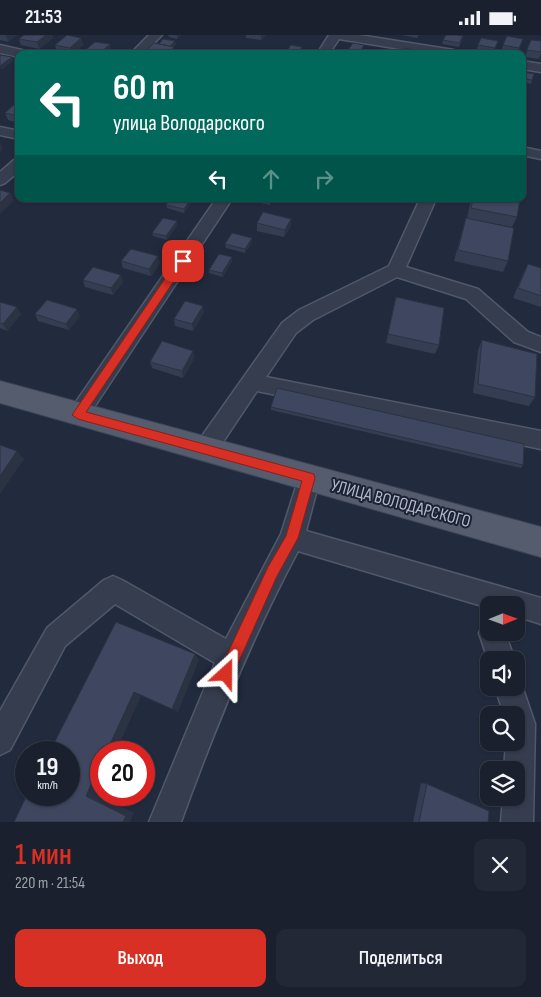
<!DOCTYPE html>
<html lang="ru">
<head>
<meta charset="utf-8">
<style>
  body { margin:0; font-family:"Sofia Sans Condensed",sans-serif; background:#232836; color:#f1f3f6; height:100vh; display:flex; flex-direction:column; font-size:19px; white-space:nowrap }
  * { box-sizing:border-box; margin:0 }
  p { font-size:16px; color:#9fa3aa }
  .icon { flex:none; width:28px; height:28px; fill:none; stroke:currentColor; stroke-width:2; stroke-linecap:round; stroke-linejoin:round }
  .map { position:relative; height:787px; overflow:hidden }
  .details { display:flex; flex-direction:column; background:#1a202e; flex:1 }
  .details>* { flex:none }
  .hud { position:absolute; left:15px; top:15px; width:511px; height:152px; border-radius:10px; box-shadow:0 1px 4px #0004,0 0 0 1px #383e4a; background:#00695c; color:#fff; overflow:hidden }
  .needle { width:32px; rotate:89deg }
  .buttons { position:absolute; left:480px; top:561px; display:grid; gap:10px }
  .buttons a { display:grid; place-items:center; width:45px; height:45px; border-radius:10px; background:#1a202e; box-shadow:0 1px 4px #0004,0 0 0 1px #383e4a; font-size:25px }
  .speed { position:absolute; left:15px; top:706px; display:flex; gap:10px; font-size:25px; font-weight:700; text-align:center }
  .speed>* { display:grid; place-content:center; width:65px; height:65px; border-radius:50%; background:#1a202e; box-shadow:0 1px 4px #0004,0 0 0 1px #383e4a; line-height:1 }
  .speed small { font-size:12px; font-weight:400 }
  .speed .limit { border:8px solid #d22; background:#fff; color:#111 }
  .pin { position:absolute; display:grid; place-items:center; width:42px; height:42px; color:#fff; margin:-21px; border-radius:10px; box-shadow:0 2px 8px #0006 }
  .me { position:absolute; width:55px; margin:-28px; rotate:24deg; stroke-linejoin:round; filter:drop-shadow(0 0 4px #0008) }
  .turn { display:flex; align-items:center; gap:18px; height:105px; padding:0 15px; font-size:22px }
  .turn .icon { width:65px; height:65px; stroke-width:2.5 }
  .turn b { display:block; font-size:35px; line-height:42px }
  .lanes { display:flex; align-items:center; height:48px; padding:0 15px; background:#0003; justify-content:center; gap:25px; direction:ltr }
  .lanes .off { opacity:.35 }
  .round { display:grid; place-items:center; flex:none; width:52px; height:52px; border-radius:10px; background:#232836 }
  .head { display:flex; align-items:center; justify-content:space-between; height:85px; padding:0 15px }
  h1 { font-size:30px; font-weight:600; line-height:38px; color:#d93025 }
  .cta { display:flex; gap:10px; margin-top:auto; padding:10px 15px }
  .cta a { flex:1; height:58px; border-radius:10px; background:#d93025; color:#fff; font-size:20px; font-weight:600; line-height:58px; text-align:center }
  .cta a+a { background:#232836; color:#f1f3f6 }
  .status { display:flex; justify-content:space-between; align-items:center; height:35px; padding:0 25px; background:#1a202e; direction:ltr }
  .status svg { height:14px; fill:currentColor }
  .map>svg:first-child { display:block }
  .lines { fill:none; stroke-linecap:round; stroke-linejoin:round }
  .minor-casing { stroke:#515869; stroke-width:3 }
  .major-casing { stroke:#3f4657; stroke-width:2 }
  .minor { fill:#363d4e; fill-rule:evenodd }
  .major { fill:#545c6e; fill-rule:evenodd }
  .wall { fill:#353d52 }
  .shaded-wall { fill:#2b3242 }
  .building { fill:#3e475f; stroke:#2b3242 }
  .route { fill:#d93025; stroke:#8d1f18 }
  .labels { text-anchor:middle; stroke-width:4; stroke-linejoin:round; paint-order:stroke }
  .street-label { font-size:18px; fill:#b2b8c9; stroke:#1b2233 }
</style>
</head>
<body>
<div class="status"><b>21:53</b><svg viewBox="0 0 49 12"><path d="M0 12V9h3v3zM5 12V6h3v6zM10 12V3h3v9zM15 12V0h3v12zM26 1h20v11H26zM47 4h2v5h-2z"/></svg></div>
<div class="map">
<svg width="541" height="787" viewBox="0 0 541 787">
  <rect width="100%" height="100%" fill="#222b3e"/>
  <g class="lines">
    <defs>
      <g id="minor">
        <path d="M149,0h13l-19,19h-13z"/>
        <path d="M329,0h30l95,15 6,4h-29l-92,-15 -10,15h-12z"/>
        <path d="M0,10l26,6 2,3h-9v3l-19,-4z"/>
        <path d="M522,26l19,3v8l-19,-3z"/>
        <path d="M0,92l19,4v8l-19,-4z"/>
        <path d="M522,112l19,4v8l-19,-4z"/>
        <path d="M19,124v12l-14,12 -5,2v-13l14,-12z"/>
        <path d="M216,164h16l-147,222 -7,3 -7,-3 -3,-6 3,-6z"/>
        <path d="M420,164h16l-30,68 72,22 50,43 13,5v15l-27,-10 -48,-43 -69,-22 -84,43 -17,13 -30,44 275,54v18l-284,-58 -44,66 -8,2 -8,-2 -3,-7 3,-7 85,-120 17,-13 90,-44z"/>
        <path d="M309,433l8,3 3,7 -14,53 235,67v26l-25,-8v-11h-27v3l-191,-57c-47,88 -83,177 -117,271h-32l66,-159 -100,-59 -50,42 -55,104 -10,5v-44l47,-83 57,-48 9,-4 9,4 104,59 55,-105 20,-63z"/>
        <path d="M489,586v12h16l10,27h-26v3l-10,-30 4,-9z"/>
        <path d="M516,641l3,1 16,47 -2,98h-32l2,-25h13v-27h-12l2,-27h10v-28h-12l-9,-28h21z"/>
      </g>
      <path id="major" d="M0,346l541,146v30l-541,-154z"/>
    </defs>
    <use href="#minor" class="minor-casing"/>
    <use href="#major" class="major-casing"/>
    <use href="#minor" class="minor"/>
    <use href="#major" class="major"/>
  </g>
  <g class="wall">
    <path d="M0,0h17l-9,7 -8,-2z"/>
    <path d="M24,0h28l1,3 -14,11 -18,-4 -2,-6z"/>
    <path d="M168,0h13l-4,4 -8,-2z"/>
    <path d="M246,0h20l-5,5 -15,-2z"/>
    <path d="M402,0h17l-2,3z"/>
    <path d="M463,1l-4,11 -17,-3 1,-4z"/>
    <path d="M81,3l2,7 -10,9h-8l-8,-2 -2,-7z"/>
    <path d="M523,4l-6,15h-8l-8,-2 2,-7z"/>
    <path d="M531,5l10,1v12l-2,6 -14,-2z"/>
    <path d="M498,6l-5,11 -16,-3 1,-4z"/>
    <path d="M363,14l-3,5 -12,-1v-3z"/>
    <path d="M302,15l-3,4h-13v-2z"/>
    <path d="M522,37l12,2 -3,10 -9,-2z"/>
    <path d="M19,68v20l-11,-3 -3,-7z"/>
    <path d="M19,141v8l-3,-1 -1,-3z"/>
    <path d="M256,164h18l-4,6 -14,-3z"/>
    <path d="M471,164h49l-3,18 -5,10 -36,-7 32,41 -5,11 -49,-11 9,-33 3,-10h1z"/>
    <path d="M191,168l-7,10 -17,-5 -1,-3z"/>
    <path d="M291,184v7l-7,11 -27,-6v-8z"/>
    <path d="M177,190l-10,15 -14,-4 -1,-3z"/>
    <path d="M252,207l-7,11 -19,-5 -1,-4z"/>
    <path d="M158,221l2,7 -9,13 -28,-8 -2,-7z"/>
    <path d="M232,226l-9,16 -14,-4v-3z"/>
    <path d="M528,229l13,4v39l-28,-9 10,-24z"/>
    <path d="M83,245l40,2 -10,13 -28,-8z"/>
    <path d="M396,262l43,48 -4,9 -49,-11z"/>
    <path d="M0,267l21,12 -14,17 -7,-3z"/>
    <path d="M204,277l-11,19 -18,-5 -1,-7z"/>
    <path d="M35,279l45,2 -11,14 -31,-9z"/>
    <path d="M482,305l53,57 -6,9 -56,-13 5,-43z"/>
    <path d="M195,322l-12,21 -31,-10 -2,-6z"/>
    <path d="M271,372l252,58 -2,3 -250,-58z"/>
    <path d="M421,748l6,1 61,38h-75z"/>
  </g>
  <g class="shaded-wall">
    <path d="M6,0h11l-9,7z"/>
    <path d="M46,0h6l1,3 -14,11 -2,-7z"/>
    <path d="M177,0h4l-4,4z"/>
    <path d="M261,0h5l-5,5z"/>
    <path d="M81,3l2,7 -10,9h-1l-2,-6z"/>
    <path d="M175,6l1,4 -5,4 -1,-3z"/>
    <path d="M110,9l1,7 -2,3h-10z"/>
    <path d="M174,12l1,7h-8z"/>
    <path d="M302,12v3l-3,4h-2z"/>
    <path d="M12,22l1,4 -12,9 -1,-4z"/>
    <path d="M0,107l3,7 -3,3z"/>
    <path d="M10,158l4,7 -14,14v-11z"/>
    <path d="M191,164v4l-7,10v-4z"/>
    <path d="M271,164h3l-4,6v-4z"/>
    <path d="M291,184v7l-7,11 1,-7z"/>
    <path d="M177,186v4l-10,15 -1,-4z"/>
    <path d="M252,203v4l-7,11v-4z"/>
    <path d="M158,221l2,7 -9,13 -2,-7z"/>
    <path d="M232,222v4l-9,16 -1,-4z"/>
    <path d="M121,240l2,7 -10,13 -2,-7z"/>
    <path d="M203,271l1,6 -11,19 -1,-7z"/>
    <path d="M17,272l4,7 -14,17 -4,-7z"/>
    <path d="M77,274l3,7 -11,14 -3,-6z"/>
    <path d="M193,316l2,6 -12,21 -1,-7z"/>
    <path d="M17,416l7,8 -24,35v-18z"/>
    <path d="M195,619l4,6 -21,52 -6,-3z"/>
    <path d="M134,657l7,4 -26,57h-9z"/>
    <path d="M101,727v21l-5,11 38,19 -4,9h-7l-37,-26z"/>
  </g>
  <g class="building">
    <path d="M24,0h22l-9,7 -18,-3z"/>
    <path d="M67,0l14,3 -11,10 -15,-3z"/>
    <path d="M446,0h11l6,1 -4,7 -16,-3z"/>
    <path d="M507,1l16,3 -4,9 -16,-3z"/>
    <path d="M481,3l17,3 -3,7 -17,-3z"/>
    <path d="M163,4l12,2 -5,5 -11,-2z"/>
    <path d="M531,5l10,1v11l-14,-2z"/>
    <path d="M95,7l15,2 -11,10h-6l-10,-2z"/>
    <path d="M154,8l20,4 -7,7h-15l-7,-2z"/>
    <path d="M353,8l11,2 -4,7 -12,-2z"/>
    <path d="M291,10l11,2 -5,6 -11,-1z"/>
    <path d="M404,13l20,4 -1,2h-22z"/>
    <path d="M0,20l12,2 -12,9z"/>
    <path d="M522,37l12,2 -2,6 -10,-2z"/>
    <path d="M17,67l2,1v13l-14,-3z"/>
    <path d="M19,141v5l-4,-1z"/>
    <path d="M0,155l10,3 -10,10z"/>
    <path d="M170,164h21l-7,10 -18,-4z"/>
    <path d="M260,164h11l-1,2z"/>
    <path d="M473,164h47l-3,18 -46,-9z"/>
    <path d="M263,177l28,7 -6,11 -28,-7z"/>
    <path d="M163,183l14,3 -11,15 -14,-3z"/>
    <path d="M466,183l48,10 -6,33 -50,-11z"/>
    <path d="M232,198l20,5 -7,11 -20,-5z"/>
    <path d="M131,214l27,7 -9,13 -28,-8z"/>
    <path d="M219,219l13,3 -10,16 -13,-3z"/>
    <path d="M528,229l13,4v28l-23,-8z"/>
    <path d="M93,232l28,8 -10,13 -28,-8z"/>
    <path d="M396,262l48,11 -5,37 -51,-11z"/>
    <path d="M47,265l30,9 -11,15 -31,-10z"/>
    <path d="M185,266l18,5 -11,18 -18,-5z"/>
    <path d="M0,267l17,5 -14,17 -3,-1z"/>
    <path d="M482,305l55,14 -2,43 -57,-13z"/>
    <path d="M162,306l31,10 -11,20 -32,-9z"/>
    <path d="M277,353l247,56 -1,21 -252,-58z"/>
    <path d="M0,410l17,6 -17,25z"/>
    <path d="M116,587l79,32 -23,55 -38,-17 -28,61h-5v9l-15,34 40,20 -3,6h-109l13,-27h42v-42h-20z"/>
    <path d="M427,749l62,27 -1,11h-69z"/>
  </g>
  <path class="route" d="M183,222l4,4 -1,2 -100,149 228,62 1,4 -17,60 -21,38 -46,103 -5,2 -6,-2 -2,-5 50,-107 18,-31 16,-55 -224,-62 -6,-4 107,-157z"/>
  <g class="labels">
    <g class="street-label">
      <text transform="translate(401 468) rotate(15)" y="6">УЛИЦА ВОЛОДАРСКОГО</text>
    </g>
  </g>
</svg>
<div class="buttons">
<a><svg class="needle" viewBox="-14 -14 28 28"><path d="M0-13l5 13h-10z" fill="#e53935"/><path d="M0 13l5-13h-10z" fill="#9fa3aa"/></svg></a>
<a><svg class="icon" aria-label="sound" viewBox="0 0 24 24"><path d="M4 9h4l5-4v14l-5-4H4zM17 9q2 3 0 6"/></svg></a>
<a><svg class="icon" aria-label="search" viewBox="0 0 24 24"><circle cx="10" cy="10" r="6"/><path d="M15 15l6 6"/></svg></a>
<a><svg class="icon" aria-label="layers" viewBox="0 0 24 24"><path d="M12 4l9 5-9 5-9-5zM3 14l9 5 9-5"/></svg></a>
</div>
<div class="speed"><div>19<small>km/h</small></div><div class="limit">20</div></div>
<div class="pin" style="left:183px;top:226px;background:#d93025"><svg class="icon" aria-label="arrive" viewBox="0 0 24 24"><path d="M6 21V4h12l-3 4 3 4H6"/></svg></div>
<svg class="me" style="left:226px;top:639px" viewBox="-20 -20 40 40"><path d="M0-17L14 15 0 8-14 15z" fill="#d93025" stroke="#fff" stroke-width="4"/></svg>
<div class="hud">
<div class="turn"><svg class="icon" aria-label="left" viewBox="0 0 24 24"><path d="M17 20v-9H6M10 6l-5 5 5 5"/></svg><div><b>60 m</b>улица Володарского</div></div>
<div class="lanes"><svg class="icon" aria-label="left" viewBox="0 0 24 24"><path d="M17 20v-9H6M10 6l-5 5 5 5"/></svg><svg class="icon off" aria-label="ahead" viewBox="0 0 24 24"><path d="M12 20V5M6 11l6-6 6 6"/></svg><svg class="icon off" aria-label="right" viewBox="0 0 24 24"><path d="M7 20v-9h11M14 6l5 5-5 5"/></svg></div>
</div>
</div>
<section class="details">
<div class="head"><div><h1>1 мин</h1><p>220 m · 21:54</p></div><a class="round"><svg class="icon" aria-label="close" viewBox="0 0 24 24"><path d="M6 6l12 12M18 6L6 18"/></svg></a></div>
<div class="cta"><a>Выход</a><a>Поделиться</a></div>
</section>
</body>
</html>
